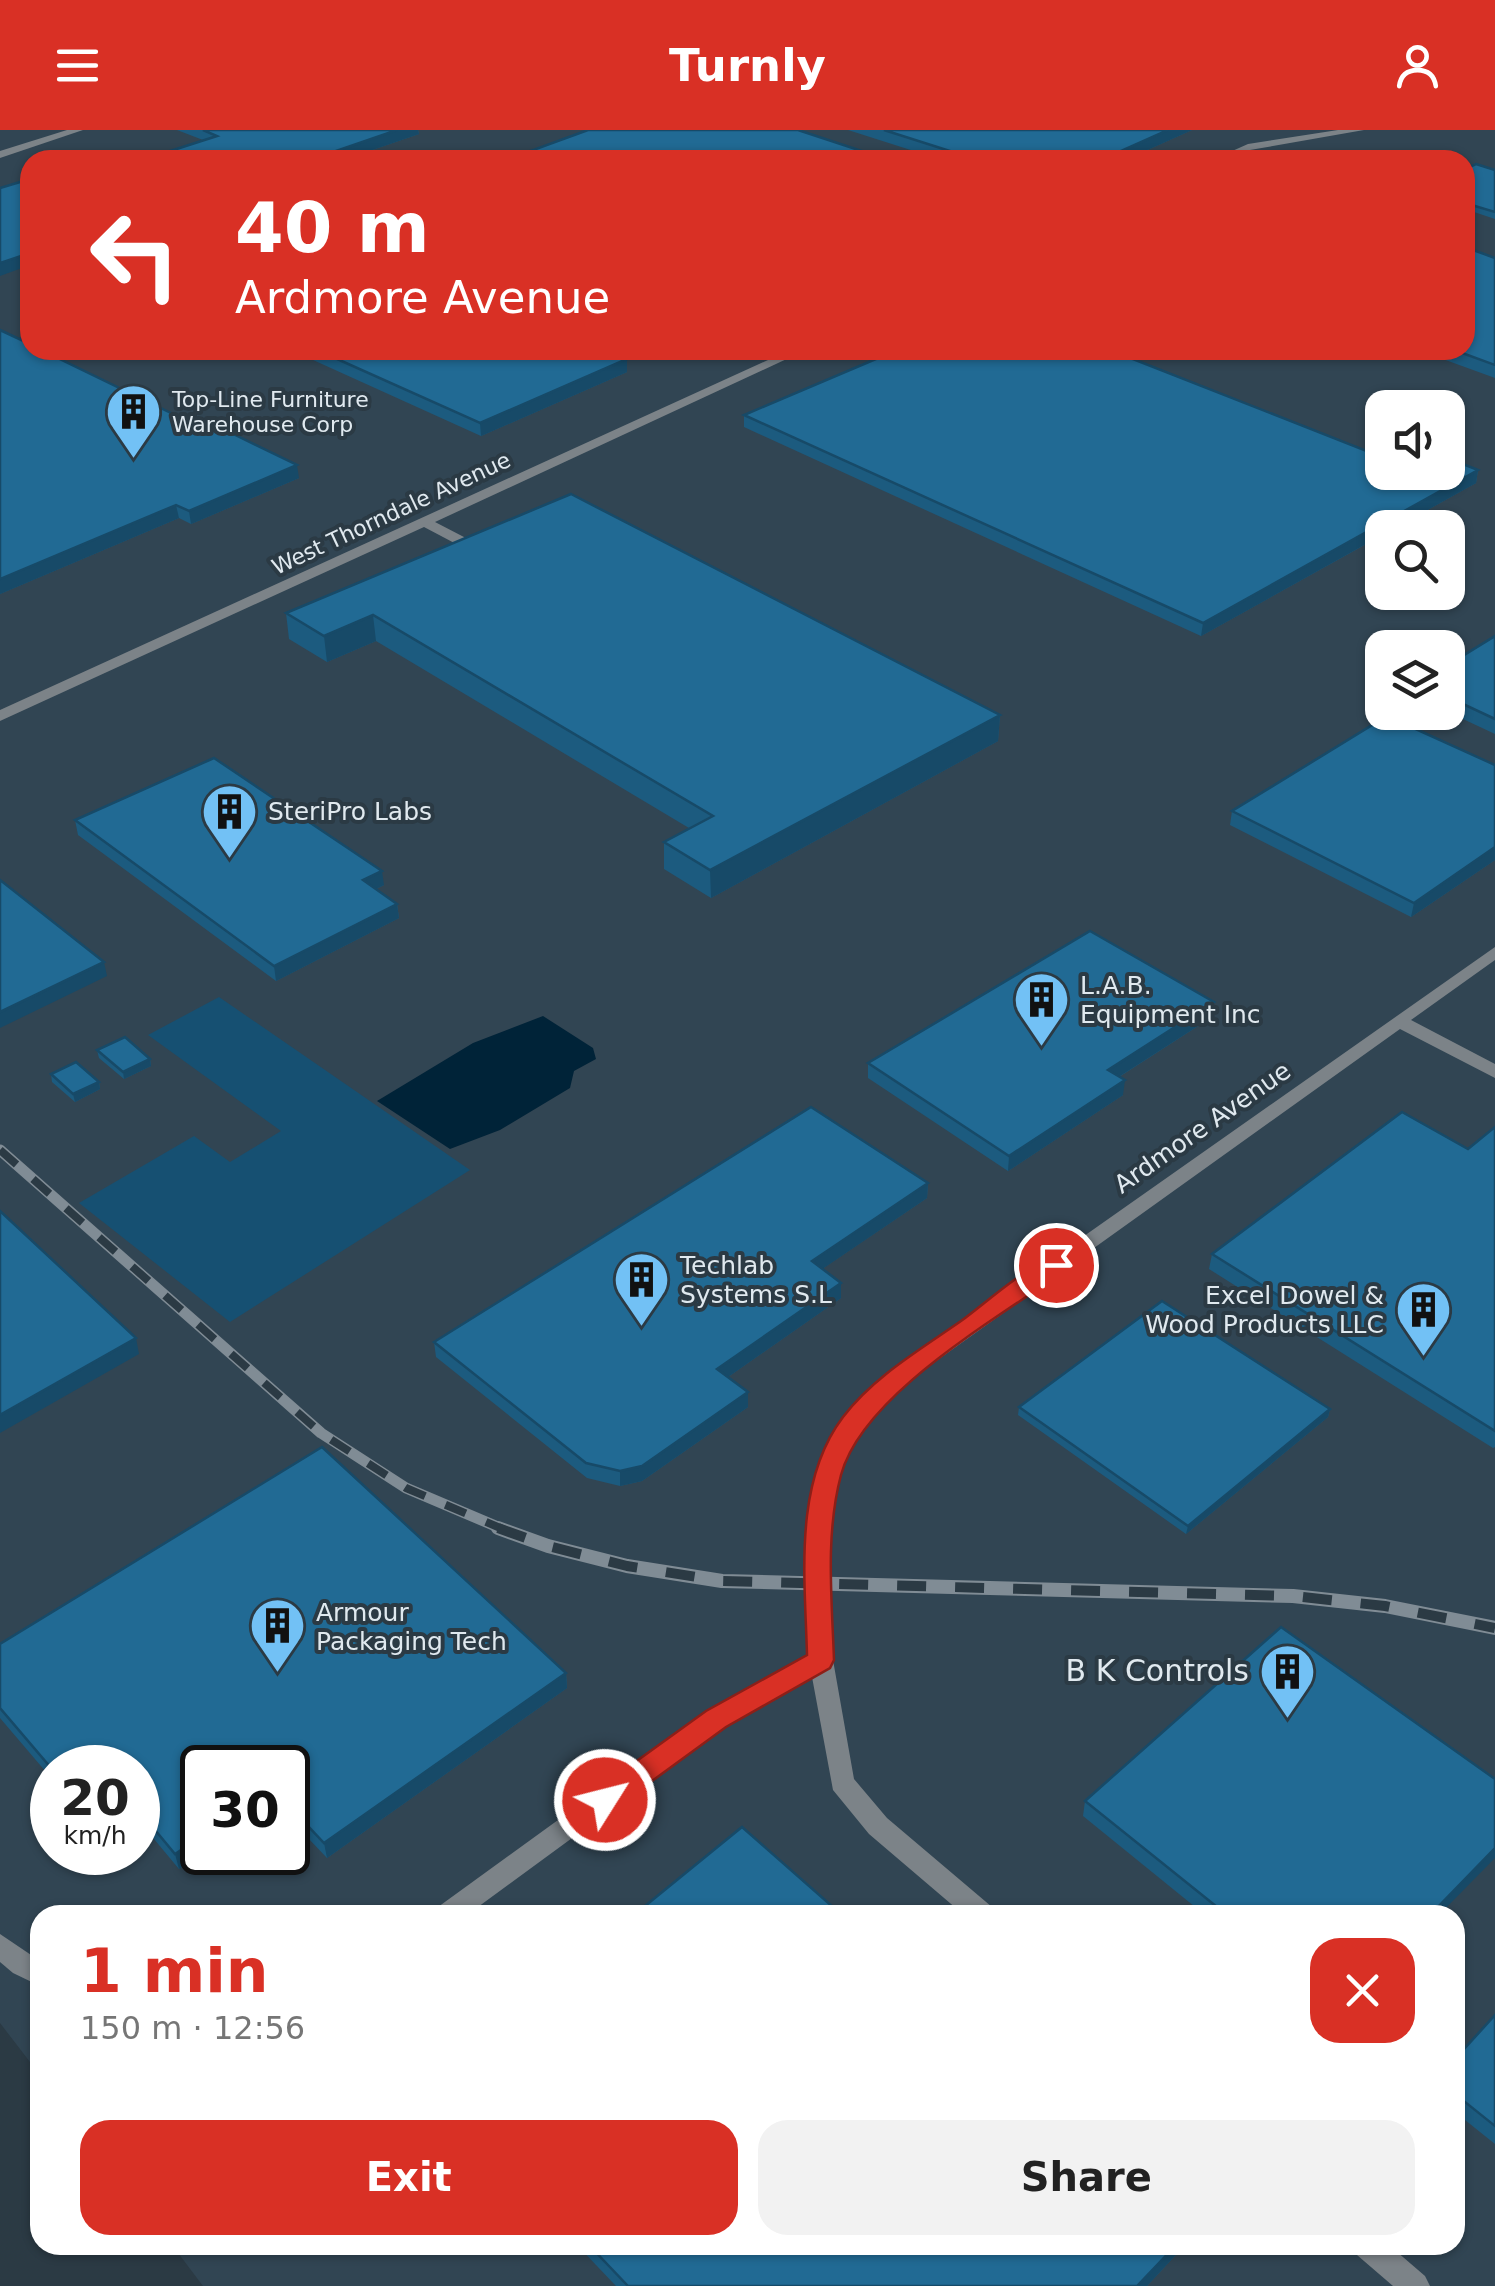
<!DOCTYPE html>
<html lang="en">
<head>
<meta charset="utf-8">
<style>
  body { margin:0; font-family:"DejaVu Sans",sans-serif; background:#f2f2f2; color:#222; height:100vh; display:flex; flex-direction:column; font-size:38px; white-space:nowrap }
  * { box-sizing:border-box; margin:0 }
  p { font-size:32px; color:#767676 }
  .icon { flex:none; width:55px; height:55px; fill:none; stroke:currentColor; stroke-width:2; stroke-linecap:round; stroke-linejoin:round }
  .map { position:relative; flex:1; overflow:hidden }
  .drawer { position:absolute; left:30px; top:1775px; width:1435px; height:350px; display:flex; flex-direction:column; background:#fff; border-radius:30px; box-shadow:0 2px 8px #0004 }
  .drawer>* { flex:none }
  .guide { position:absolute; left:20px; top:20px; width:1455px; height:210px; border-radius:30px; box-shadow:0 2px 8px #0004; background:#d93025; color:#fff; overflow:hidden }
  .controls { position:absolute; left:1365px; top:260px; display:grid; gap:20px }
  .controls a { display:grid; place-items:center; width:100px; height:100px; border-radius:20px; background:#fff; box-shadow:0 2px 8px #0004; font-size:50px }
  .speed { position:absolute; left:30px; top:1615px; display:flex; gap:20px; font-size:50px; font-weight:700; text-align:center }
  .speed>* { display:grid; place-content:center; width:130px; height:130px; border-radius:50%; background:#fff; box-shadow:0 2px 8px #0004; line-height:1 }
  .speed small { font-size:25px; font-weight:400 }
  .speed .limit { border:5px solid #111; border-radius:15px; background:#fff; color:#111 }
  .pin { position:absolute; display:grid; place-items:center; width:85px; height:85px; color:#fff; margin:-42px; border:5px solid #fff; border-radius:50%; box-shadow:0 2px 10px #0007 }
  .me { position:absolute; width:110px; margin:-55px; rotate:54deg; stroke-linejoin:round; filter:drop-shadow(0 0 8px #0008) }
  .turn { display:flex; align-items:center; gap:35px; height:210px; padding:0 50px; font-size:45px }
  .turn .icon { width:130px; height:130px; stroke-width:2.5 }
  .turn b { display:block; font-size:70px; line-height:85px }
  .round { display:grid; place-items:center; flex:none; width:105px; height:105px; border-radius:30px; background:#f2f2f2 }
  .summary { display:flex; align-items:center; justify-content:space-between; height:170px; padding:0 50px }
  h1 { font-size:60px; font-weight:800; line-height:75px; color:#d93025 }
  .primary-button { display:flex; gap:20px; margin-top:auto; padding:20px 50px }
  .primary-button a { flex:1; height:115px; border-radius:30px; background:#d93025; color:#fff; font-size:40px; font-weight:800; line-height:115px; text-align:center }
  .primary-button a+a { background:#f2f2f2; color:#222 }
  header { display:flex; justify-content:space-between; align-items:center; height:130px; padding:0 50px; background:#d93025; color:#fff; font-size:45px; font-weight:800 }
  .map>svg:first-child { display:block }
  .built { fill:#314553; fill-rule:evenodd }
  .green { fill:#165072 }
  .water { fill:#002338 }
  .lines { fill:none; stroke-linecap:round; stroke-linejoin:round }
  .minor { fill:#7c8388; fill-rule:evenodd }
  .rail-far1-casing { stroke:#808c95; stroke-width:11 }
  .rail-casing { stroke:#808c95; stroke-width:14 }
  .rail-far1 { stroke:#2b3a44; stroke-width:8; stroke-dasharray:22; stroke-linecap:butt }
  .rail { stroke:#2b3a44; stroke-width:10; stroke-dasharray:29; stroke-linecap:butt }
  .wall { fill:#1c5b7f }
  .shaded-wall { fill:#174a68 }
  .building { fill:#216a94; stroke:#174a68; stroke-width:2.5 }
  .route { fill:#d93025; stroke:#8d1f18; stroke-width:2.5 }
  .labels { text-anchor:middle; stroke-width:8; stroke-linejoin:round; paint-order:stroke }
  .far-poi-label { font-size:22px; fill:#e0e9ef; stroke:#2b3a44; text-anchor:start }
  .far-street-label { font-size:22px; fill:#e0e9ef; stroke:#2b3a44 }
  .poi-label { font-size:25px; fill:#e0e9ef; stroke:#2b3a44; text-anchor:start }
  .street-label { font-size:25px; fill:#e0e9ef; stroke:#2b3a44 }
  .near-poi-label { font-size:30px; fill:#e0e9ef; stroke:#2b3a44; text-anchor:end }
</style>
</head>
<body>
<header><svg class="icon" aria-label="menu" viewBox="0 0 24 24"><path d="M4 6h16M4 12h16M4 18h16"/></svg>Turnly<svg class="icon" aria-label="person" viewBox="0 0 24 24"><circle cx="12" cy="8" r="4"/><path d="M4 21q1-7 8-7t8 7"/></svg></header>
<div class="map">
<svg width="1495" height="2156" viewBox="0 0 1495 2156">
  <rect width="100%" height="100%" fill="#2b3a44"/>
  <path class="built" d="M0,0h1495v2156h-1292l-31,-41h1283v-330h-1415v160l-40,-52zM30,30h1435v190h-1435zM1382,278h66v64h-66zM1382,398h66v64h-66zM1382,518h66v64h-66zM52,1638h86v84h-86zM202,1638h86v84h-86z"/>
  <path class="green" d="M219,867l251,173 -240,152 -151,-119 115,-67 36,26 51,-31 -133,-96z"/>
  <path class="water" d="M543,886l50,32 3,11 -22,12 -4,17 -70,42 -50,19 -73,-48 96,-58z"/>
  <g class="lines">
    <g class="minor">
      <path d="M67,0h16l-83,28v-7z"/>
      <path d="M1338,0h26l-114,20 -24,10h-14l36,-16z"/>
      <path d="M790,220h16l-371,172 54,28v6h-10l-55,-29 -424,194v-11z"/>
      <path d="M1495,817v13l-84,60 84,44v14l-95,-49 -489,350 -50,49 -21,44 -11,77 4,111 21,119 33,39 105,89 4,8h-32l-95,-81 -36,-44 -21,-113 -87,49 -258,189h-33l4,-8 269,-195 102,-57c-2,-69 -10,-182 36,-239 15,-17 34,-32 50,-47z"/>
      <path d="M0,1804l40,27v25l-27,-13 -13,-11z"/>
      <path d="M1353,2115h36l36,31 5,10h-37l-36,-31z"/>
    </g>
    <defs>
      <path id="rail-far1" d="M0,1020l321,283 85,55 99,42"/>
      <path id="rail" d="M498,1398l50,18 79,20 95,15 571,15 92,10 110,22"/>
    </defs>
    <use href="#rail-far1" class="rail-far1-casing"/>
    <use href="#rail" class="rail-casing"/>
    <use href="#rail-far1" class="rail-far1"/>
    <use href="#rail" class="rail"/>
  </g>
  <g class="wall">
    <path d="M177,0h241l1,4 -76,26h-178l-1,-7 39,-13z"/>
    <path d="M848,0h344l-67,30h-183z"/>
    <path d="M1465,39l30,1v49l-30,-10z"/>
    <path d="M1495,128v120l-77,-28h47z"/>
    <path d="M0,200l299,148 -108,46 -12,-6 -179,76z"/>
    <path d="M291,220h313l23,22 -146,64z"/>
    <path d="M744,285l638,57 96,-2 -2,13 -275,153 -457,-209z"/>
    <path d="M571,364l429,221 -2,26 -287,157 -47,-29v-27l25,-14 -313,-187 -49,21 -38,-23 -3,-26z"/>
    <path d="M1495,506v98l-47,-22v-47z"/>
    <path d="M1495,635v95l-84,57 -181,-92 2,-14z"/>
    <path d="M75,690l309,65 -8,4 21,15 2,14 -123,63 -198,-146z"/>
    <path d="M1212,887l-93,60 4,18 -115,76 -140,-93v-15z"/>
    <path d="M97,920l53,9 1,7 -27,13 -25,-21z"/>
    <path d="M51,944l48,8 1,7 -25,13 -23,-20z"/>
    <path d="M1495,997v320l-2,1 -284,-179 3,-15 256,-105z"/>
    <path d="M928,1053l-1,15 -105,71 19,29 -113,79 20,30 -106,74 -22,5 -33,-8 -151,-121 -2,-15z"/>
    <path d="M1019,1277l311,2 -2,8 -142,117 -168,-119z"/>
    <path d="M0,1514l566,29 1,15 -240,170 -19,-20 -106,-70 1,84 -24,17 -30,-36 -11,8v-73h-86v11l-52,-61z"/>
    <path d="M1085,1671l354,114h-234l-122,-99z"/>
    <path d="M237,1722h49l-30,22z"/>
    <path d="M1495,1885v129l-40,-32v-53z"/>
    <path d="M577,2115h608l-38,41h-531z"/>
  </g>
  <g class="shaded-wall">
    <path d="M397,0h21l1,4 -76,26h-33z"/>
    <path d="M1168,0h24l-67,30h-24z"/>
    <path d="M30,123v12l-30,11v-13z"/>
    <path d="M627,229v13l-146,64 -1,-13z"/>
    <path d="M297,335l2,13 -108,46 -2,-13z"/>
    <path d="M1478,340l-2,13 -81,45h-13v7l-181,101 2,-13z"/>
    <path d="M176,375l3,13 -179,76v-15z"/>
    <path d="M373,485l3,26 -49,21 -3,-26z"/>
    <path d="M1000,585l-2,26 -287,157 -1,-28z"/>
    <path d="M1495,717v13l-84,57 3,-14z"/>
    <path d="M382,741l2,14 -20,10 -1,-15z"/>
    <path d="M397,774l2,14 -123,63 -2,-15z"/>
    <path d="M104,832l3,14 -107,52v-16z"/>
    <path d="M1214,872l-2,15 -106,68 2,-15z"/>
    <path d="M150,929l1,7 -27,13 -1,-7z"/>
    <path d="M1125,950l-2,15 -115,76 1,-15z"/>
    <path d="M99,952l1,7 -25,13 -2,-8z"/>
    <path d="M928,1053l-1,15 -115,78v-15z"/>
    <path d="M841,1153v15l-123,86 -1,-15z"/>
    <path d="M136,1208l3,16 -139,79v-18z"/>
    <path d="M748,1262v15l-106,74 -22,5v-15z"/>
    <path d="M1330,1279l-2,8 -142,117 2,-8z"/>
    <path d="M566,1543l1,15 -240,170 -3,-15z"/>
    <path d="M145,1688l4,15 -11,8v-18z"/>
    <path d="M305,1693l3,15 -20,14v-17z"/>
    <path d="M202,1706l1,16 -24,17 -4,-15z"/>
    <path d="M1495,1718v10l-56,57h-9z"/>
    <path d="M262,1722h24l-30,22 -3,-15z"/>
    <path d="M1176,2115h9l-38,41h-10z"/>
  </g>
  <g class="building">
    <path d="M203,0h194l-87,30h-130l-16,-7 53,-17z"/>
    <path d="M588,0h210l91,30h-383z"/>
    <path d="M884,0h284l-67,30h-123z"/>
    <path d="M1476,34l19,6v42l-30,-9v-34z"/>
    <path d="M30,49v74l-30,10v-75z"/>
    <path d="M1465,117l30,11v107l-41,-15h11z"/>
    <path d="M0,200l30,14v6h11l169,82 11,-4 76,37 -108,46 -13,-6 -176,74z"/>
    <path d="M317,220h287l23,9 -147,64z"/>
    <path d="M897,220h213l272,107v15h66v-14l30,12 -275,153 -459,-208z"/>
    <path d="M571,364l429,221 -290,155 -46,-28 49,-26 -340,-201 -49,21 -38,-23z"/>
    <path d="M1495,506v83l-47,-22v-32z"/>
    <path d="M1387,586l108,49v82l-81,56 -182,-92z"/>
    <path d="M214,628l168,113 -19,9 34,24 -123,62 -199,-146z"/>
    <path d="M0,750l104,82 -104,50z"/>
    <path d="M1090,801l124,71 -106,68 17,10 -116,76 -141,-93z"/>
    <path d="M125,907l25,22 -27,13 -26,-22z"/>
    <path d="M76,932l23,20 -26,12 -22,-20z"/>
    <path d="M811,977l117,76 -116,78 29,22 -124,86 31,23 -106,74 -22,5 -34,-8 -152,-121z"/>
    <path d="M1402,982l66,37 27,-22v304l-283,-177z"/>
    <path d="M0,1081l136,127 -136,77z"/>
    <path d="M1162,1171l168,108 -142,117 -169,-119z"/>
    <path d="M322,1317l244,226 -242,170 -19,-20 -17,12v-67h-86v68l-27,18 -30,-36 -7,5v-55h-86v1l-52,-61v-64z"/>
    <path d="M1281,1497l214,152v69l-65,67h-203l-142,-114z"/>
    <path d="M742,1697l100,88h-208z"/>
    <path d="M247,1722h15l-9,7z"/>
    <path d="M1495,1885v111l-40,-32v-35z"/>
    <path d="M589,2115h587l-39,41h-509z"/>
  </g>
  <path class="route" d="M1056,1127l8,2 4,6 -4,6c-67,48 -201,123 -223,204 -16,60 -9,125 -7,185l-4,8 -104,59 -111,81 -10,4 -10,-4 -4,-8 4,-9 111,-80 101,-56c-2,-77 -14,-172 36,-238 30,-40 78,-68 118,-96 26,-19 66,-56 95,-64z"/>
  <defs>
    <symbol id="building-pin" viewBox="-11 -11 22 30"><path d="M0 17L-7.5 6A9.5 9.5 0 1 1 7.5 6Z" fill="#72c1f5" stroke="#2b3a44"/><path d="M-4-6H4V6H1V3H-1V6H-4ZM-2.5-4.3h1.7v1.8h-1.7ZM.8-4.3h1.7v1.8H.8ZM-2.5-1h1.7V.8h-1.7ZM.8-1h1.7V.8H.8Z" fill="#111"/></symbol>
  </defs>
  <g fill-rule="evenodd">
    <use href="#building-pin" x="102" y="250" width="63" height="86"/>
    <use href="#building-pin" x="198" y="650" width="63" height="86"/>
    <use href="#building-pin" x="1010" y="838" width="63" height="86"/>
    <use href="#building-pin" x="610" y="1118" width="63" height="86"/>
    <use href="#building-pin" x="1392" y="1148" width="63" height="86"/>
    <use href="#building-pin" x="246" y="1464" width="63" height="86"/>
    <use href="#building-pin" x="1256" y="1510" width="63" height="86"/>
  </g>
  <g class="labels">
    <g class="far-poi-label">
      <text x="172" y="277">Top-Line Furniture<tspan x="172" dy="25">Warehouse Corp</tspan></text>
    </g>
    <g class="far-street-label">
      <text transform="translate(391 383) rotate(-25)" y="8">West Thorndale Avenue</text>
    </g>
    <g class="poi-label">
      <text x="268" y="690">SteriPro Labs</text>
      <text x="1080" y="864">L.A.B.<tspan x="1080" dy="29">Equipment Inc</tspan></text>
      <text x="680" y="1144">Techlab<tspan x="680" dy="29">Systems S.L</tspan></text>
      <text x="1384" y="1174" text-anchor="end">Excel Dowel &amp;<tspan x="1384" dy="29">Wood Products LLC</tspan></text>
      <text x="316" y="1491">Armour<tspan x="316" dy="29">Packaging Tech</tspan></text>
    </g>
    <g class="street-label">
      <text transform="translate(1202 997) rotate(-35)" y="9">Ardmore Avenue</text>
    </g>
    <g class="near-poi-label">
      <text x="1249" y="1551">B K Controls</text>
    </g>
  </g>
</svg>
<div class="controls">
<a><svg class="icon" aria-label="sound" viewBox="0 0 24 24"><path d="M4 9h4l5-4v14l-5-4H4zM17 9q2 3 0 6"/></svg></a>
<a><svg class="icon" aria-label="search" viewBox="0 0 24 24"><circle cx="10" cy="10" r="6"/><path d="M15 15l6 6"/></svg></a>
<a><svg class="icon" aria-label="layers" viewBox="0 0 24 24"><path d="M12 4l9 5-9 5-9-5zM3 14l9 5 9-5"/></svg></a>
</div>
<div class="speed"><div>20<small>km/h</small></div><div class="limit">30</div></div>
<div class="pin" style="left:1056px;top:1135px;background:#d93025"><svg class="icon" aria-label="arrive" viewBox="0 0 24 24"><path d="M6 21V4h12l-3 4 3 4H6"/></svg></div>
<svg class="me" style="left:605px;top:1670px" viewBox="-20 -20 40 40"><circle r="17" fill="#d93025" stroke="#fff" stroke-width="3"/><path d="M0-11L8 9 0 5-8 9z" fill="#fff"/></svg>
<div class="guide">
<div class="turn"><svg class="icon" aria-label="left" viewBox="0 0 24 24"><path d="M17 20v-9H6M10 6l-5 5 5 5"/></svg><div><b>40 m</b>Ardmore Avenue</div></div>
</div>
<section class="drawer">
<div class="summary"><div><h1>1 min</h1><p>150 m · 12:56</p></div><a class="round" style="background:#d93025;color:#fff"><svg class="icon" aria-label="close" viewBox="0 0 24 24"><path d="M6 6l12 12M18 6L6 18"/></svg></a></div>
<div class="primary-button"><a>Exit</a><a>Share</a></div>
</section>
</div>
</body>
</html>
